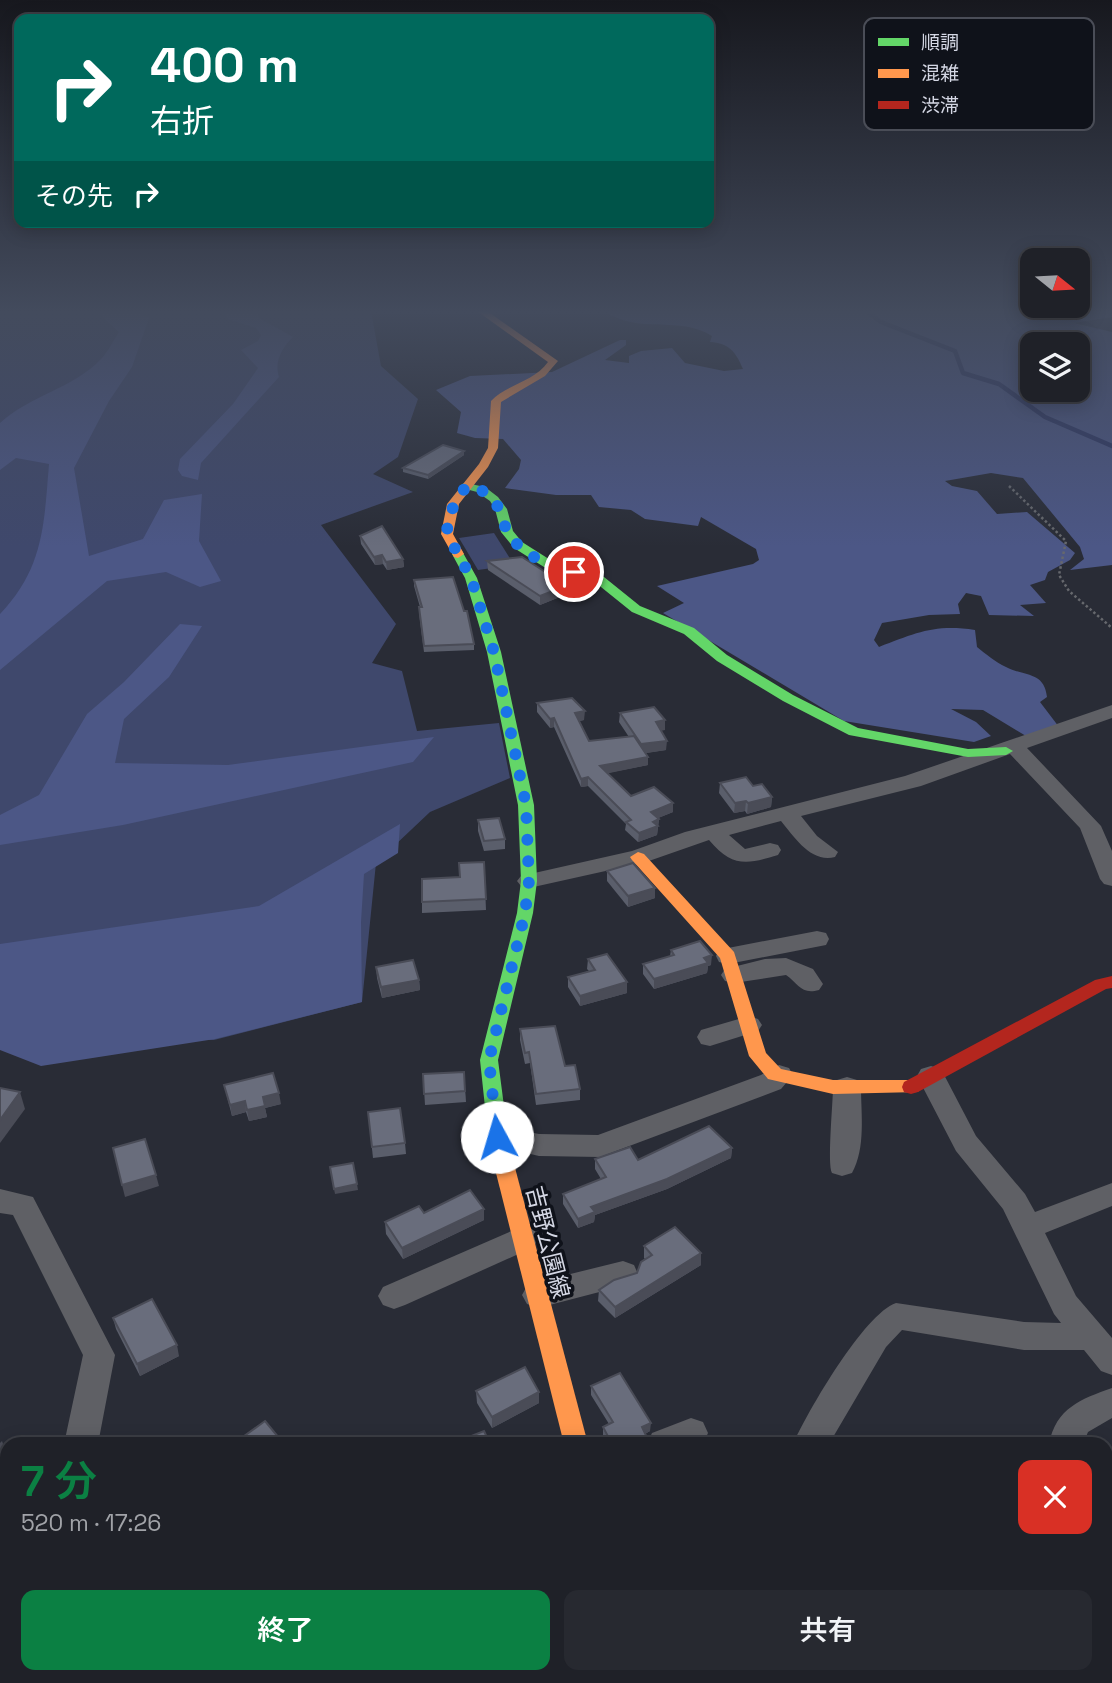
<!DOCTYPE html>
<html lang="ja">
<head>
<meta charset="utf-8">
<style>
  body { margin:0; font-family:"Space Grotesk","Noto Sans JP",sans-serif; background:#272930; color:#f1f3f6; height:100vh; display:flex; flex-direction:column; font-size:26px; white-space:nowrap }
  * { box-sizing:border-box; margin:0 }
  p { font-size:23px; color:#a1a3a8 }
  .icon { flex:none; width:38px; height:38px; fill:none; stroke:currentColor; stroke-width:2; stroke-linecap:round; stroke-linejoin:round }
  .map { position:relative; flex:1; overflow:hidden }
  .panel { position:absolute; left:0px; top:1437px; width:1113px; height:247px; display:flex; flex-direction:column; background:#1f2128; border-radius:21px 21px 0 0; box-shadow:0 4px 18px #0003,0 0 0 2px #3c3e45 }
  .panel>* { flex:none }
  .top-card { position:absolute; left:14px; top:14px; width:700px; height:214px; border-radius:14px; box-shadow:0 4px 18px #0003,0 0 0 2px #3c3e45; background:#00695c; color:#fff; overflow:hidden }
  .needle { width:46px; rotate:108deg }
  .controls { position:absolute; left:1020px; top:248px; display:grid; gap:14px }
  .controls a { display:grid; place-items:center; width:70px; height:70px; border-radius:14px; background:#1f2128; box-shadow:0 4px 18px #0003,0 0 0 2px #3c3e45; font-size:35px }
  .pin { position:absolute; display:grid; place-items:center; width:60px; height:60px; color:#fff; margin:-30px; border:4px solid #fff; border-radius:50%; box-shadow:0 2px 7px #0007 }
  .me { position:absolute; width:77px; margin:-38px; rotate:354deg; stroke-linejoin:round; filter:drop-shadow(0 0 5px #0008) }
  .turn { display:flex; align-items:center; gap:24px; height:147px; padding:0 21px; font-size:32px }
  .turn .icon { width:91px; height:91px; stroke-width:2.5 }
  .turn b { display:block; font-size:49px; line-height:60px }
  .then { display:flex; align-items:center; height:66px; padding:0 21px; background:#0003; gap:14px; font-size:26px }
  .round { display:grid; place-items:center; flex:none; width:74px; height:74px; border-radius:14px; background:#272930 }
  .summary { display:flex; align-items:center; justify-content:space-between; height:119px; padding:0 21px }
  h1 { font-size:42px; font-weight:600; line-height:52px; color:#0b8043 }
  .cta { display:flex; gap:14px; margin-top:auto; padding:14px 21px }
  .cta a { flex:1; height:80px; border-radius:14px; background:#0b8043; color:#fff; font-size:28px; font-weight:600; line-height:80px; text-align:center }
  .cta a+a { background:#272930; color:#f1f3f6 }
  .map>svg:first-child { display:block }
  .green { fill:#3f486c }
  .forest { fill:#4c5786; fill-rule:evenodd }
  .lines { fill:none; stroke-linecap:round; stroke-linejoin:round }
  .stream { stroke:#2e3765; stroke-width:4.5 }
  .path { stroke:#66686d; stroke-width:2.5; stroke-dasharray:2.5 2.5; stroke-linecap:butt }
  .street { fill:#5f6065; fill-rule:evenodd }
  .fast { fill:#63d668; fill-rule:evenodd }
  .slow { fill:#ff974d; fill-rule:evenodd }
  .jam { fill:#b3261e; fill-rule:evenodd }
  .wall { fill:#5a5e6b }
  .shaded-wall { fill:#4a4c57 }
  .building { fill:#696d7c; stroke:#4a4c57; stroke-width:2 }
  .route { stroke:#1a73e8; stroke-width:12; stroke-dasharray:0 21.6 }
  .labels { text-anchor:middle; stroke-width:7; stroke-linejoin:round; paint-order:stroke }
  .street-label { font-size:23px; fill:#d4d7e4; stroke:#0f121a }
  .key { fill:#0f121a; stroke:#4a4d57; stroke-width:2 }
  .key-label { font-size:19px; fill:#d4d7e4 }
</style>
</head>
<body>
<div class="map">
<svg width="1112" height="1683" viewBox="0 0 1112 1683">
  <rect width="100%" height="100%" fill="#292c36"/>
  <g class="green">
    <path d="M0,311h371l10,55 37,33 -20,58 -25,17 40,18 -92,33 75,99 -24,39 30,8 15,60 82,-8 11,55 -80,34 -54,51 -14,139 -148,38h-106l-108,7z"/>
    <path d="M494,533l20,32 -36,5 -19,-32z"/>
  </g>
  <g class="forest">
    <path d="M96,311h37l16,7 -17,49 -23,34 -35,67 15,88 54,-17 21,-39 38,-6 -3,47 22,40 -21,6 -34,-15 -59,9 -107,89v-56c44,-46 44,-90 49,-150l-33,-6 -16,12v-47c29,-27 74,-35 101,-64 7,-7 12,-18 18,-27z"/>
    <path d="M224,311h33l2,7 34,19c-11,11 -19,24 -14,40l-78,86 -3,17 -16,-4 -4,-6 2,-11 53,-55 25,-36 -17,-18 17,-9 3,-6 -5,-7 -28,-9z"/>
    <path d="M605,311h507v6l-38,6 38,9v233l-42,5 14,-11 -4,-12 -57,-69 -32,-5 -46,8 7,5 25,5 20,23 30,-2 48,41 -5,7 -22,12 -3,8 -15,5 16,18 -26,2 14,11 -45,-1 -8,-19 -15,-3 -8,11 2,10 -31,1 -47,8 -8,17 5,7c37,-14 55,-23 96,-17l2,17c9,7 18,15 29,20 19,10 38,4 41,30l-7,5 19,25 -28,12 -48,-29 -32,-1 25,13 15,14 -17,6 -130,-21 -181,-108 21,-10 -27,-17 96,-22 6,-4 -3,-11 -55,-32 -3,9 -53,-7 -14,-9 -32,-3 -8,-12h-35l-51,-7 14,-19 2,-9 -18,-21 -28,-1 -18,-5 4,-21 -25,-22 34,-14 82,-4 68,-32h6v5l-21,15 24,3v-7l12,-5 31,-3 13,15 39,8 19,-2c-7,-17 -14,-26 -33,-27l2,-6c-32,-21 -75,-1 -107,-25zM1032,345h46v45h-46z"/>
    <path d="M180,624l22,2 -33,51 -45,42 -9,44 113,2 206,-28 -21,25 -290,63 -123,20v-30l39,-20 48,-81 37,-32z"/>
    <path d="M400,824l-2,29 -34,21 -3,48 1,80 -147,37 -174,27 -41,-16v-106l259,-38z"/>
  </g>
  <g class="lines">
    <path class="stream" d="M866,311l15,11 74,29 8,22 36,11 46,33 67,29"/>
    <path class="path" d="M1009,486l57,55 -7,34 10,16 43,37"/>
    <g class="street">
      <path d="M1112,705v13l-85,30 74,78 11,25v35l-8,-2 -4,-5 -20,-51 -70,-74 -89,32 -120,30 16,20 21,16 -3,5c-24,6 -40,-19 -54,-36l-52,14 16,14 25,-6 8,2 3,5 -3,5c-32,10 -46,12 -69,-15l-63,22 -117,26 -8,-2 -4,-5 4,-5 111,-25 53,-19 220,-56z"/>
      <path d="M817,931l9,2 3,6 -3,6 -98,19 -9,-2 -3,-6 3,-6 9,-2z"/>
      <path d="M786,958l27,11 10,15 -4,6c-18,5 -20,-6 -33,-15l-52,8 -9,-2 -4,-6 4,-6 40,-10z"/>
      <path d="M749,1016l9,3 4,6 -4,6 -48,15 -9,-2 -4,-7 4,-7z"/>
      <path d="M779,1065l10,3 4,7 -12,14 -181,68 -61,-1 -52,-12 -4,-7 4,-7 10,-4 42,8 59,1 163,-60z"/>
      <path d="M931,1066l10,3 35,67 49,58 10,18 77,-29v23l-67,27 31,63 36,42v37l-11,-4 -17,-21h-60l-122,-20 -16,17 -57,97h-36c15,-33 71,-130 103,-141l128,19 37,1 -7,-9 -51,-105 -47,-58 -39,-75 4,-7z"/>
      <path d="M847,1077l10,3 4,7c0,27 5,61 -9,86l-10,3 -10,-3c-5,-9 1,-70 1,-86l4,-7z"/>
      <path d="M0,1189l33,8 82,158 -17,89h-34l19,-89 -70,-140 -13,-2z"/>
      <path d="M523,1226l11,3 4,9 -4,9 -129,58 -11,4 -11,-4 -5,-9 5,-9z"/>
      <path d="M623,1261l11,4 4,9 -4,9 -96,25 -11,-4 -5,-9 5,-9 11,-4z"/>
      <path d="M1112,1388v30l-24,14 -5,12h-34c7,-36 32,-45 63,-56z"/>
      <path d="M691,1418l12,4 5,11 -5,11h-56l5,-11z"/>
      <path d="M1106,1610l6,3v38l-6,-3z"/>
      <path d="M395,1676h48l-3,7h-47z"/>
    </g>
    <g class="fast">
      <path d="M466,483l19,4 13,10 9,12 6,22 9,11 30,19 52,16 36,29 54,22 33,27 66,40 65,33 110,21 38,-2 7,4 -7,4 -38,2 -119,-22 -66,-34 -66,-40 -33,-27 -52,-22 -36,-29 -52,-16 -30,-19 -13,-16 -6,-23 -5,-8 -13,-9 -15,-4v-4z"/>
      <path d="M458,550l4,1 15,27 24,74 33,153 3,76 -4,32 -35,147 11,85 -3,5 -7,2 -7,-2 -3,-5 -9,-85 37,-147 4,-32 -3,-76 -31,-153 -22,-74 -13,-24z"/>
      <path d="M0,1570l7,2v28l-7,-2z"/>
      <path d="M638,1676h28l2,7h-27z"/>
    </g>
    <g class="slow">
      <path d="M477,311h10l71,50 -13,15 -44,26 -3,46 -10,19 -29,37 -6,30 11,20 -6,4 -4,-1 -13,-23 6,-30 32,-40 9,-16 3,-47c16,-17 43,-19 57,-39z"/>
      <path d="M638,852l6,2 90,98 32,101 15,16 52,11h78l7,2 2,5 -2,5 -85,2 -65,-15 -19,-23 -29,-98 -88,-98 -2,-3z"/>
      <path d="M499,1138l7,2 3,5 79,299h-24l-75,-299 3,-5z"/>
      <path d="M114,1676h33l2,7h-32z"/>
    </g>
    <path class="jam" d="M1112,976v12l-6,1 -188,103 -7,2 -7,-2 -2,-5 2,-5 191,-102z"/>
  </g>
  <g class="wall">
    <path d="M464,451v4l-36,24 -25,-7v-4z"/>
    <path d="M360,536l43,23 1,8 -17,3 -4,-6 -8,1 -14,-21z"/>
    <path d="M487,561l100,25 -47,19 -52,-35z"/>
    <path d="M414,580l50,31 10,33v6l-50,2 -5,-39 1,-6 -6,-21z"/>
    <path d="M537,703l47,17 -5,1 10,20 40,-4 -10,-15 1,-9 45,17h-4l5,20 -21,3 3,12 -41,8 24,23 42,16 -15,6 1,1 -2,16 -19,7 -13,-12 1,-6 -38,-38 -7,1 -27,-60 -4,1 -13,-16z"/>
    <path d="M720,783l33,3 19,11 -1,10 -24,7 -2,-3 -11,2 -15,-20z"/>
    <path d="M478,820l27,19v10l-21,2 -6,-20z"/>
    <path d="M484,862l2,48 -64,3v-11z"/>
    <path d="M607,871l48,27 -27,9 -21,-26z"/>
    <path d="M671,950l40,15 -3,1 -1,7 -53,16 -11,-15v-10l27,-8z"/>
    <path d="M588,959l39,23v11l-47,13 -12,-19v-10l21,-6 -2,-2z"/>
    <path d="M376,967l43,13 1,10 -38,8 -5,-20z"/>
    <path d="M520,1029l45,37 15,23v11l-44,5 -6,-42 -5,1 -5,-24z"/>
    <path d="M464,1072l2,30 -41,3 -2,-31z"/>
    <path d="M224,1085l57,19 -16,4 2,9 -18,4 -3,-9 -14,4z"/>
    <path d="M368,1112l37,31 1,11 -33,4z"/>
    <path d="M732,1148l-1,10 -64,31 -72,26 -1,7 -16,6 -15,-24v-10l38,-15 -6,-10v-10l43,1z"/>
    <path d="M484,1220l-81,39 -17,-25 -1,-12z"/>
    <path d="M644,1246l57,7v12l-86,53 -17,-17 1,-11 38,-17 8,-14 -1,-1z"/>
    <path d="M113,1318l66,38 -39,20 -24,-47z"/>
    <path d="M591,1386l59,45 -5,3 5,10h-43l-4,-8v-9l6,-3 -18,-29z"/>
    <path d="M476,1391l63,12 -47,25 -15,-25z"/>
  </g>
  <g class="shaded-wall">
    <path d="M464,451v4l-36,24v-4z"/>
    <path d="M382,555l1,9 -8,1 -1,-8z"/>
    <path d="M403,559l1,8 -17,3 -1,-8z"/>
    <path d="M587,578v8l-47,19v-9z"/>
    <path d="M585,711l-1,9 -9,2v-9z"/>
    <path d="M554,718v9l-4,1v-9z"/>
    <path d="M665,720v10l-9,2v-10z"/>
    <path d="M667,741l-1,9 -25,4v-10z"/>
    <path d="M648,757v8l-48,10v-9z"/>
    <path d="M588,777v9l-7,1v-8z"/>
    <path d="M772,797l-1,10 -24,7 1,-11z"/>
    <path d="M746,801l-1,10 -11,2 1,-10z"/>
    <path d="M673,803v9l-22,9v-9z"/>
    <path d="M659,819l-2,16 -19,7 1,-9 14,-11z"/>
    <path d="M655,888v10l-27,9v-11z"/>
    <path d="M712,955l-1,10 -3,1 -1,7 -53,16v-10z"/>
    <path d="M419,980l1,10 -38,8 -1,-11z"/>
    <path d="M627,982v11l-47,13v-10z"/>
    <path d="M20,1092l5,17 -25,34v-23z"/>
    <path d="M279,1093l2,11 -16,4 2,9 -18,4 -2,-11 16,-13z"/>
    <path d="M245,1101l1,11 -14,4 -2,-11z"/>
    <path d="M732,1148l-1,10 -64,31 -72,26 -1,7 -16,6v-9l13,-12z"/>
    <path d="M156,1175l3,11 -34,11 -3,-12z"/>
    <path d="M357,1184l1,6 -23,4 -1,-5z"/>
    <path d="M484,1209v11l-81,39 -1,-11z"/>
    <path d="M701,1253v12l-86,53v-11z"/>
    <path d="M177,1345l2,11 -39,20 -3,-12z"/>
    <path d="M539,1392v11l-47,25v-11z"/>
    <path d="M651,1423l-1,8 -9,5 1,-9z"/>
    <path d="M2,1441l4,11 -6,5v-14z"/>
    <path d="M791,1676h7l-6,7h-7z"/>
  </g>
  <g class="building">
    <path d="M443,445l21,6 -36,24 -25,-7z"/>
    <path d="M382,526l21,33 -17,3 -4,-7 -8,2 -14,-21z"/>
    <path d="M522,557l28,18 13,-4 24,7 -47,18 -53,-35z"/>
    <path d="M453,577l11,34h3l7,33 -50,2 -5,-39h3l-8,-27z"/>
    <path d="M572,698l13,13 -10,2 14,28 45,-5 14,21 -48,9 31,30 23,-9 19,16 -22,9 8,7 -6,3 5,4 -19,7 -13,-11 5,-2 -43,-43 -7,2 -27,-61 -4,1 -13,-16z"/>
    <path d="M654,707l11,13 -9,2 11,19 -26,3 -21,-31z"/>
    <path d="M746,777l7,9 9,-2 10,13 -24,6 -2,-2 -11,2 -15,-20z"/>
    <path d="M499,818l6,21 -21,2 -6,-21z"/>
    <path d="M484,862l2,37 -64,3v-23l38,-2 -1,-14z"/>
    <path d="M633,863l22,25 -27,8 -21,-25z"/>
    <path d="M700,941l12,14 -8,3 4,5 -54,16 -11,-15 31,-9 -3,-5z"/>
    <path d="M607,954l20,28 -47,14 -12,-19 27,-7 -7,-11z"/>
    <path d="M413,960l6,20 -38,7 -5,-20z"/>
    <path d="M555,1026l10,40 10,-1 5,24 -44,5 -7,-42 -4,1 -5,-24z"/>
    <path d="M464,1072l1,19 -41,3 -1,-20z"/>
    <path d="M273,1073l6,20 -16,4 2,9 -18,4 -2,-9 -15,4 -6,-20z"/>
    <path d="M0,1088l20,4 -20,28z"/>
    <path d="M400,1108l5,35 -33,4 -4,-35z"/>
    <path d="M709,1126l23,22 -65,31 -76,28 4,5 -17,7 -15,-25 43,-17 -11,-18 35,-12 8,13z"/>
    <path d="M145,1139l11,36 -34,10 -9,-37z"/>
    <path d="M353,1163l4,21 -23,5 -4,-22z"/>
    <path d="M470,1190l14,19 -82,39 -17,-26 34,-16 5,7z"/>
    <path d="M675,1227l26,26 -86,54 -16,-17 15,-10 23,-7 4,-11 11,-7 -8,-9z"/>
    <path d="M152,1299l25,46 -40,19 -24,-46z"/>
    <path d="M525,1367l14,25 -47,25 -16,-26z"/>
    <path d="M620,1373l31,50 -9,4 8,17h-38l-9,-17 10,-5 -22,-36z"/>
    <path d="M265,1421l19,23h-51z"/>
    <path d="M484,1431l6,13h-33l-1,-2z"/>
    <path d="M727,1676h64l-6,7h-55l-5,-5z"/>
    <path d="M839,1676h10l7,7h-23z"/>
  </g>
  <linearGradient id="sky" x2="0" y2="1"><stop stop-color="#17181e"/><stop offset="0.57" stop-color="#434b5d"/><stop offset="1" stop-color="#434b5d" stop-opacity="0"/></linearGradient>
  <rect width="1112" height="547" fill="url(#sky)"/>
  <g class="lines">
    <path class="route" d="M497,1137l-8,-77 36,-147 4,-32 -3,-76 -32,-153 -23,-74 -24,-44 1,-18 18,-30c43,8 27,33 50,57 14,16 38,23 58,29"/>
  </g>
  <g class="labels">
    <g class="street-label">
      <text transform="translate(548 1242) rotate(76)" y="8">吉野公園線</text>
    </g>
  </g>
  <rect x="864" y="18" width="230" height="112" rx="10" class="key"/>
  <rect x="878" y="38" width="31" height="8" fill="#63d668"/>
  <rect x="878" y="69" width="31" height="9" fill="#ff974d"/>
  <rect x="878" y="101" width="31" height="8" fill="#b3261e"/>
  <g class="key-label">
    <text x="921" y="49">順調</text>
    <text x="921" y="80">混雑</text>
    <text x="921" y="112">渋滞</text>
  </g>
</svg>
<div class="controls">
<a><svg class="needle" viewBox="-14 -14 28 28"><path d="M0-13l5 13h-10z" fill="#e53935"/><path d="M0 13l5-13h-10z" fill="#a1a3a8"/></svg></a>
<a><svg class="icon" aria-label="layers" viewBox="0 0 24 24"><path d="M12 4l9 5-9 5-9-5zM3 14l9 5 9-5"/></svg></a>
</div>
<div class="pin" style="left:574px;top:572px;background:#d93025"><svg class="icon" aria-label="arrive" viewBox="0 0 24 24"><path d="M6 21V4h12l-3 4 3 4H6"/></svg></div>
<svg class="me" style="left:497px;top:1137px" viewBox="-20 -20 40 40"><circle r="19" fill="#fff"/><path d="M0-13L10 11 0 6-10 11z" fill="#1a73e8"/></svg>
<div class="top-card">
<div class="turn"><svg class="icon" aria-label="right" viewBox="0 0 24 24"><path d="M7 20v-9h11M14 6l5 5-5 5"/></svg><div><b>400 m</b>右折</div></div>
<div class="then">その先<svg class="icon" aria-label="right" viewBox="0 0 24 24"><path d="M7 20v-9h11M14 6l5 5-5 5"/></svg></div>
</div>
<section class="panel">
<div class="summary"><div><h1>7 分</h1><p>520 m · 17:26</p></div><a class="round" style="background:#d93025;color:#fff"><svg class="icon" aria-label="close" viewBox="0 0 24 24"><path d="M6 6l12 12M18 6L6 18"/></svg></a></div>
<div class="cta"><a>終了</a><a>共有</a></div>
</section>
</div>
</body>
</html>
